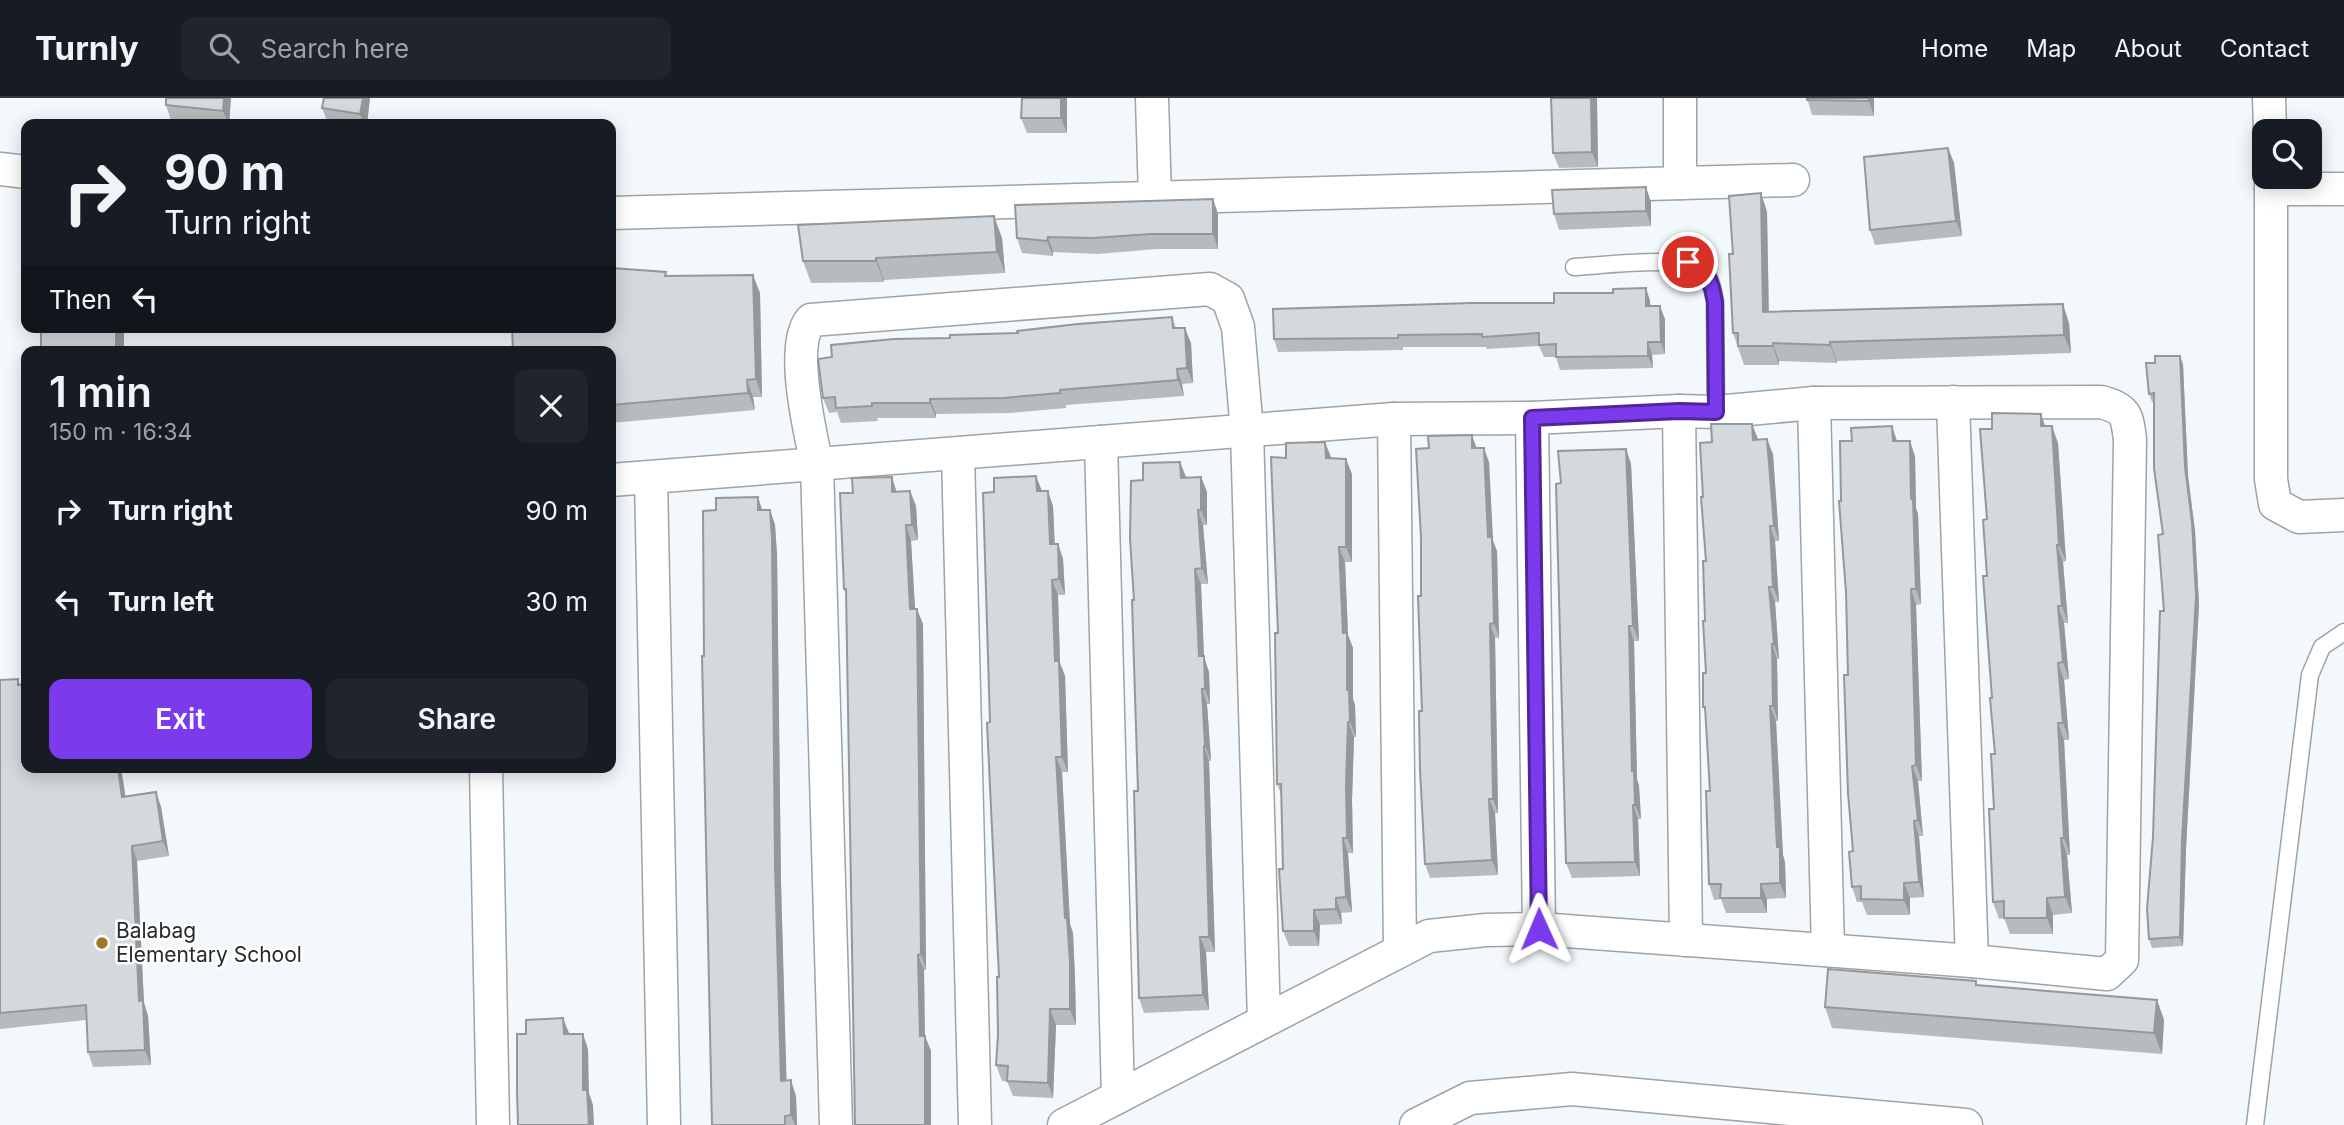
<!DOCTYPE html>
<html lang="en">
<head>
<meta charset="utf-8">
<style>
  body { margin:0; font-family:Inter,sans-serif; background:#20242c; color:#f1f3f6; height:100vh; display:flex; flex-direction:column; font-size:26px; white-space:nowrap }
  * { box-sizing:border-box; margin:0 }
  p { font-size:23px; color:#9ea1a6 }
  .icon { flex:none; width:38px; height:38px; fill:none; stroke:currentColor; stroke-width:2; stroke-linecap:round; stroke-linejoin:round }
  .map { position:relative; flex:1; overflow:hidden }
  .panel { position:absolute; left:21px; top:248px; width:595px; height:427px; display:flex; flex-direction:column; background:#171b24; border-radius:14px; box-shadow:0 4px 18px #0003 }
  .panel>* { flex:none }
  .banner { position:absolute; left:21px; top:21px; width:595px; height:214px; border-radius:14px; box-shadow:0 4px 18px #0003; background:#171b24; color:#f1f3f6; overflow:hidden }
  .tools { position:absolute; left:2252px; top:21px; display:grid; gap:14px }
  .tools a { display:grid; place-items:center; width:70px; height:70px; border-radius:14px; background:#171b24; box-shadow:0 4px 18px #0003; font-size:35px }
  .pin { position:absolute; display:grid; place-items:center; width:60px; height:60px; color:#fff; margin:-30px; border:4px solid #fff; border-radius:50%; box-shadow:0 2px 7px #0007 }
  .me { position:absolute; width:77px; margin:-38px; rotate:359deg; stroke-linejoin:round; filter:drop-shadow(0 0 5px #0008) }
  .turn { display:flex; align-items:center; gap:24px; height:147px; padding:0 28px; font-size:32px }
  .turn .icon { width:91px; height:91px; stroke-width:2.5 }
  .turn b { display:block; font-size:49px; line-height:60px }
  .then { display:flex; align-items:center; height:66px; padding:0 28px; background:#0003; gap:14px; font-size:26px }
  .round { display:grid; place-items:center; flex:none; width:74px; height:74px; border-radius:14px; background:#20242c }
  .headline { display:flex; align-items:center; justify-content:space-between; height:119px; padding:0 28px }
  h1 { font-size:42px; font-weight:600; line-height:52px }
  .button { display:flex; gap:14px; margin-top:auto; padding:14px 28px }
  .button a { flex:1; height:80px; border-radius:14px; background:#7c3aed; color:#fff; font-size:28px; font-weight:600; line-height:80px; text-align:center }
  .button a+a { background:#20242c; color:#f1f3f6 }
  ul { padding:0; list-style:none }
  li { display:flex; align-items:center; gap:21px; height:91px; padding:0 28px }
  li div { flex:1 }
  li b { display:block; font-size:26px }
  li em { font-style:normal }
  header { display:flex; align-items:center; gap:42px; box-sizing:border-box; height:98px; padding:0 35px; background:#171b24; border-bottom:2px solid #363941 }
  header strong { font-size:33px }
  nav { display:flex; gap:38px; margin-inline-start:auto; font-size:24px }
  .search { width:490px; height:63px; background:#20242c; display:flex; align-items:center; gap:18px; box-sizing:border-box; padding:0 24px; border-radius:14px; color:#9ea1a6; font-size:26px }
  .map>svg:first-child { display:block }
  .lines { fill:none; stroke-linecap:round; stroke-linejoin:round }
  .lane-casing { stroke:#9ea3a6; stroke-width:19 }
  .street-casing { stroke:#9ea3a6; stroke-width:35 }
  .lane { stroke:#fff; stroke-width:16 }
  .street { stroke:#fff; stroke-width:32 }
  .wall { fill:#b6bbbe }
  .shaded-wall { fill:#94989b }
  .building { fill:#d4d9dd; stroke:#94989b; stroke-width:2 }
  .route-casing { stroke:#51269a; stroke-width:18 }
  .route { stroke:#7c3aed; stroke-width:12 }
  .poi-dot { fill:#9b7a24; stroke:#fff; stroke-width:2.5 }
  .labels { text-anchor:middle; stroke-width:5; stroke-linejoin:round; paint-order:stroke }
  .poi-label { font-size:21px; fill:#27292a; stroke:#fff; text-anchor:start }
</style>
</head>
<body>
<header>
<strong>Turnly</strong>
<div class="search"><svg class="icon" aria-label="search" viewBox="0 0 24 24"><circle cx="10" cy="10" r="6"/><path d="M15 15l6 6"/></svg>Search here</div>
<nav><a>Home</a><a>Map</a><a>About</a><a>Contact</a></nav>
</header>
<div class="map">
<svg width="2344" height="1027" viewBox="0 0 2344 1027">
  <rect width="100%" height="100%" fill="#f2f8fb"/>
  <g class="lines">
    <defs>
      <g id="lane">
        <path d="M1574,169c25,-1 116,-13 130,4 8,9 9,21 11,31l1,110"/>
        <path d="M2255,1027l55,-450 12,-28 22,-15"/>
      </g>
      <g id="street">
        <path d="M1152,0l3,100"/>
        <path d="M1680,0v85"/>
        <path d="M2269,0l1,33"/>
        <path d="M0,71l26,3"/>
        <path d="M2271,79v302l4,25 24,13 45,-2"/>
        <path d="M2271,91h73"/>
        <path d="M611,115l1182,-33"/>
        <path d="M1953,304l19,559"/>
        <path d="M1814,305l14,547"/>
        <path d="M1679,313l7,529"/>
        <path d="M1532,320l7,511"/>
        <path d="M1394,321l6,532"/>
        <path d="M1101,344l17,655"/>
        <path d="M958,356l17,671"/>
        <path d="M651,380l13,647"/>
        <path d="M611,382l783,-61 138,-1 147,-7 37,1 98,-9 287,-1c25,7 26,12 29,38l-8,520 -15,14 -135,-13 -433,-32 -53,1 -57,6 -365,189"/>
        <path d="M486,670l7,357"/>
        <path d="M836,1027l-19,-660c-7,-33 -28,-120 -6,-145l399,-31 18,10 10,28 9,104 17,590"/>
        <path d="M1416,1027l54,-27 102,-9 394,36"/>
      </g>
    </defs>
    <use href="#lane" class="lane-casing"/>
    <use href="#street" class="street-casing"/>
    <use href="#lane" class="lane"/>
    <use href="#street" class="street"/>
  </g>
  <g class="wall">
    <path d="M231,0l-2,26h-17l-41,-3 -5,-16z"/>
    <path d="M324,0h46l-3,26h-32l-7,-1 -6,-15z"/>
    <path d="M1067,0v35h-40l-6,-15z"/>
    <path d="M1551,0h46l1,69 -39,1 -6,-15z"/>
    <path d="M1807,0h67v18l-62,-1z"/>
    <path d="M1948,50l6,15 8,73 -87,9 -5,-15z"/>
    <path d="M1761,95l6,19 2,100 300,11 2,30 -234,8v2l-58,-2v4h-35l-11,-32v-79z"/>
    <path d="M1213,101l5,15v35h-62l-58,5 -45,-2v4l-31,-3 -5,-15z"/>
    <path d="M1651,104v24l-92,4 -5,-16z"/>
    <path d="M1002,140l3,35 -121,7v2l-73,1 -8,-22z"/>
    <path d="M667,178l93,17 2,104h-9l2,13 -144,13v-71z"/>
    <path d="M1646,190l4,13v5l15,13v35l-13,1 1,13 -93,2 -4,-13h-12l-5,-11 -52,3 -1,-2h-83v3l-125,2 -4,-13 280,-36z"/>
    <path d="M1172,219l4,11 15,15 2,40 -11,1 2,12 -118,9v3l-57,5 -73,1v4h-59l1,3 -37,2 -4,-11 -8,1 -6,-15 9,-41 186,-24z"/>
    <path d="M2183,266l5,112 7,55 4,73 -13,245 -3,97 -31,2 -3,-9 4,-102 11,-226 -1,-77 -9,-132h-2l-3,-8z"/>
    <path d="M2045,328l13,17 8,118 -3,1 5,61h-4l5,56 -5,1 5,60h-5l6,115h-3l5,58 -19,2v19h-43l-6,-16 -5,1 -6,-17 2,-148 -8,-178v-57z"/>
    <path d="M1758,341l15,15 6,87h-4l4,61h-4l4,57h-2l1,62h-2l7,134 2,7 1,36 -19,1v14h-41l-5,-14 -7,1 -5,-16 1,-93 -4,-77 -3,-7 3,-34 -1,-52 1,-60 -3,-64 9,-55z"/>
    <path d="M1852,343h45l18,15 1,52 2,6 3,90 -5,1 6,176h-4l5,55h-4l5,61 -14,1v17h-43l-5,-13h-5l-5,-15 1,-36 -7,-259 -5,-91z"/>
    <path d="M1476,350l13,14 4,79 4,10 2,87h-4l3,175h-3l3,62 -68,3 -5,-14 -4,-268z"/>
    <path d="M1626,351l5,15 8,177h-5l3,138 2,7 2,33h-3l2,57 -68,2 -6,-15 -5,-380z"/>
    <path d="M1331,359v1l21,16v88h-7l3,73 5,13v51l2,6 1,32h-2l-2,63 1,53h-5l4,59 -11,1 1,11 -22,1 -1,21h-30l-6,-15 -2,-137 -4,-10 1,-151 8,-175z"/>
    <path d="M1201,379l6,15v33h-4l5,59h-7l3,73 5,15 1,32h-3l4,57h-2l6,191h-9l3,58 -65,3 -5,-15 -1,-207 -4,-191 52,-122z"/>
    <path d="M910,393l6,15 2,34 -7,1 4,68 8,15 3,346h-2l1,66 6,15v74l-85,-530 -2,-6 9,-96z"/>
    <path d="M1042,393l11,15 2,38h3l5,15 2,36h-7l2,68 5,13 3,96h-6l8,152 3,9 2,46 1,46h-20l-3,73 -40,-2 -6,-15h-5l-6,-16 2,-30 1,-58 -9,-255z"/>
    <path d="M758,399l4,13h8l5,15 2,29 4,328 5,199 10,15 1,29h-85l-8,-469 12,-146z"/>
    <path d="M18,581l2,6 6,83h95l4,28 31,-4 5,15 8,49 -32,5 7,142 4,13 3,49 -58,2 -5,-15 -2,-32 -86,9v-349z"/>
    <path d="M2157,902l7,20 -2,34 -330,-26 -7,-21z"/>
  </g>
  <g class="shaded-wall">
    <path d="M224,0h7l-2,26 -6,-13z"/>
    <path d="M363,0h7l-3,26h-3l-4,-10z"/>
    <path d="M1061,0h6v35l-6,-15z"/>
    <path d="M1591,0h6l1,69 -6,-15z"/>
    <path d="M1869,0h5v18l-5,-15z"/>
    <path d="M1948,50l6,15 8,73 -6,-15z"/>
    <path d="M1646,89l5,15v24l-5,-15z"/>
    <path d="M1761,95l6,19 2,119 -6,-19z"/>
    <path d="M1213,101l5,15v35l-5,-15z"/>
    <path d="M994,118l8,22 3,35 -8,-21z"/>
    <path d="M1048,139l5,15v4l-6,-15z"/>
    <path d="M876,160l8,22v2l-8,-21z"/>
    <path d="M753,177l7,18 2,104 -6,-18z"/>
    <path d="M1646,190l4,13 1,18 -5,-13z"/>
    <path d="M2063,206l6,19 2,30 -7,-18z"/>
    <path d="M1660,208l5,13v35l-4,-12z"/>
    <rect x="116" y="229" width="8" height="25"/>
    <path d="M1185,230l6,15 2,40 -6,-15z"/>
    <path d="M1648,244l4,13 1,13 -5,-12z"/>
    <path d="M1830,244l7,19v2l-7,-18z"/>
    <path d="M1773,245l6,18v4l-6,-19z"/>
    <path d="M2180,258l3,8 5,112 7,55 4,73 -13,245 -3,97 -3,-9 2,-97 3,-373z"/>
    <path d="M1177,271l5,15 2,12 -6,-16z"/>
    <path d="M747,282l6,17 2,13 -7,-17z"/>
    <path d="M930,301l6,15v4l-6,-15z"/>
    <path d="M2041,316l6,17 -6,-5z"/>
    <path d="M1752,326l6,15 -5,1z"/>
    <path d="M1892,328l5,15h-4z"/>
    <path d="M2052,328l6,17 8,118 -7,-16z"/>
    <path d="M1472,337l5,14 -5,-1z"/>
    <path d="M1767,341l6,15 6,87 -5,-15z"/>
    <path d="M1910,343l5,15 1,52 2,6 3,90 -5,-15 -5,-90z"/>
    <path d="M1325,344l6,15v16l-5,-15z"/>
    <path d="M1484,350l5,14 4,79 4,10 2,87 -5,-15z"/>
    <path d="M1626,351l5,15 8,177 -6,-15z"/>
    <path d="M1346,361l6,15v88l-6,-15z"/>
    <path d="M1180,364l6,15 1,16 -6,-15z"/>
    <path d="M1036,378l6,15h-5z"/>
    <path d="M892,379l5,16 -5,-1z"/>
    <path d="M1201,379l6,15v33l-6,-15z"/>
    <path d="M910,393l6,15 2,34 -6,-15z"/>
    <path d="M1048,393l5,15 2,54 -5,-16z"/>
    <path d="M758,399l5,16 -5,-3z"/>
    <path d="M770,412l5,15 2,29 4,328 6,214 -6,-15 -6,-215z"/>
    <path d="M1198,412l5,15 5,59 -6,-16z"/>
    <path d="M906,427l5,16 5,83 -6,-15z"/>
    <path d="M1770,428l5,15 4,61 -6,-15z"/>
    <path d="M1058,446l5,15 2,36 -6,-16z"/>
    <path d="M2057,447l6,17 5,61 -6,-17z"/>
    <path d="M1339,449l6,15 3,73 5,13v51l2,6 1,32 -6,-15 -3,-32 -4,-57z"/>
    <path d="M1195,471l6,15 3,73 5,15 1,32 -5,-15 -6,-33z"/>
    <path d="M1052,482l6,15 2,68 5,13 3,96 -6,-15 -7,-96z"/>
    <path d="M1769,489l6,15 4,57 -5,-15z"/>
    <path d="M1911,491l5,16 6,176 -6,-16z"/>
    <path d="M2058,508l6,17 5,56 -6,-17z"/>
    <path d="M917,511l6,15 3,346 -5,-16z"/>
    <path d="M1490,526l5,14 3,175 -5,-14z"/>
    <path d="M1629,528l5,15 3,138 2,7 2,33 -6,-14 -3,-34z"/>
    <path d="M1772,546l5,15 1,62 -5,-15z"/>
    <path d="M2058,565l6,17 5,60 -6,-17z"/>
    <path d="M1202,591l5,15 4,57 -6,-15z"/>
    <path d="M1770,608l6,15 7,134 2,7 1,36 -6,-15z"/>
    <path d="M1348,624l6,15 -2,63 1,53 -6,-15 -1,-53z"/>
    <path d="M2058,625l6,17 6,115 -6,-17z"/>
    <path d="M1204,648l5,15 6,191 -6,-15z"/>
    <path d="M1056,659l6,15 8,152 3,9 2,46 1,46 -6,-16z"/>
    <path d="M1912,668l6,15 5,55 -5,-16z"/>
    <path d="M118,670h3l7,44 -6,-15z"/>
    <path d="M156,694l5,15 8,49 -6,-15z"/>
    <path d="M1489,701l6,14 3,62 -6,-15z"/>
    <path d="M1633,707l5,14 2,57 -5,-14z"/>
    <path d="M1914,723l5,15 5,61 -5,-15z"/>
    <path d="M1343,740l5,15 4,59 -6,-15z"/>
    <path d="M2061,740l6,17 5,58 -7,-16z"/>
    <path d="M132,748l5,15 7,142 4,13 3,49 -6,-15 -6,-49z"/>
    <path d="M1904,785l6,15v17l-6,-15z"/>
    <path d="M1761,786l6,15v14l-6,-15z"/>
    <path d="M1336,800l5,15 1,11 -6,-15z"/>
    <path d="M2047,800l6,17v19l-6,-16z"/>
    <path d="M1314,812l6,15 -1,21 -5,-15z"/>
    <path d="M1200,839l6,15 3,58 -6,-15z"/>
    <path d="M918,857l6,15 1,79v-13l6,15v74h-6l-5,-89z"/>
    <path d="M2157,902l7,20 -2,34 -8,-21z"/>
    <path d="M1050,911l6,16 -3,73 -5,-15z"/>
    <path d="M563,920l6,15v16l-5,-15z"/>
    <path d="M583,936l5,15 1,44 4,12 1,20h-5l-6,-35z"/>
    <path d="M791,982l5,16 1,29h-2l-4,-10z"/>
  </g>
  <g class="building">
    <path d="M166,0h58l-1,13 -57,-6z"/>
    <path d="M324,0h39l-3,16 -38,-6z"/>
    <path d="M1022,0h39v20h-40z"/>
    <path d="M1551,0h40l1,54 -39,1z"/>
    <path d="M1807,0h62v3l-62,-1z"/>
    <path d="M1948,50l8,73 -86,9 -6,-73z"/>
    <path d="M1646,89v24l-92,3 -2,-24z"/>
    <path d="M1761,95l2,119 300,-8 1,31 -234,7v3l-57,-2v3h-35v-13h-5l-4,-79h4l-4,-58z"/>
    <path d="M1213,101v35h-62l-58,4 -45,-1 -1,4 -30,-3 -2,-33z"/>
    <path d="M994,118l3,36 -121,6v3h-73l-5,-36z"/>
    <path d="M611,170l55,4 -1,4 88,-1 3,104 -9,1 1,13 -137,12v-53h-98l-1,-25h99z"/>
    <path d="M1646,190v18h14l1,36h-13v14l-92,1v-13l-17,1v-12l-57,4v-3l-84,1v3l-124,1 -1,-30 198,-6h83v-10h59v-4z"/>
    <path d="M1172,219l1,11h12l2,40 -10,1 1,11 -118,10v3l-57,5 -73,1v4h-58v3l-36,2 -1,-11 -12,1 -5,-39 14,-2 -1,-12 63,-6 56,-1v-3l68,-2 -1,-2 61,-7z"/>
    <rect x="41" y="229" width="75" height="25"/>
    <path d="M2155,258h25l5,111 7,55 4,74 -14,244 -2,97 -31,2 -2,-30 6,-72 7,-226h4l-6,-76 5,-1 -9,-66v-75l-5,1 -3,-31h9z"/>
    <path d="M1992,315l49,1v12h11l7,119h-2l5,61h-4l5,56 -5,1 5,60h-5l6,115h-3l4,59 -18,1v20h-43v-17l-11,1 -4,-93h5l-3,-55h4l-5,-56h2l-9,-122h4l-4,-56 4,-1 -7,-90h12z"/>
    <path d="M1711,326h41l1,16 14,-1 7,87h-4l3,61h-4l5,57h-2l1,62h-3l7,141h3v36l-19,1v14h-41l1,-14h-12l-3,-93h4l-5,-84h-2v-34h3l-3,-52h2l-2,-60h3l-5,-64h2l-3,-54 12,-1z"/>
    <path d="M1892,328l1,15h17l1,58h2l3,90h-5l5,176 -4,1 6,54 -4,1 5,61 -15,1v17l-43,-1v-13l-9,1 -3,-35 4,-1 -5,-58 -4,-118h4l-2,-83 -7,-91h2l-1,-60h12l-1,-13z"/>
    <path d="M1472,337v13h12l4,89h4l2,86 -4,1 3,175h-4l3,61 -67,4 -5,-94 -1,-59h3l-4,-115h3v-59l-5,-88 13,-1 -1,-12z"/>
    <path d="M1325,344l1,16 20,1v88h-7l4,86h4v57h2l1,32h-2l-2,63 1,53h-4l3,59 -10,1v11l-22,1v21h-31l-4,-62h4l-2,-85h-4l-2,-151h3l-7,-176 15,1v-15z"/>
    <path d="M1626,351l7,177h-4l3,145h2l1,34h-2l2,57 -69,1 -10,-379 5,-1 -3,-32z"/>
    <path d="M1180,364l1,16 20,-1v33h-3l4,58 -7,1 4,87h5l1,33h-3l3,57h-1l5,191h-9l3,58 -64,3 -5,-207h4l-6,-191h2l-4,-61 1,-58 12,-1v-17z"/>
    <path d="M1036,378l1,15h11l2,53h8l1,35 -7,1 3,81h4l3,96h-6l9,161h2l3,45v46h-20l-2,74 -41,-2 1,-15 -12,-1 2,-30 -1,-58h2l-12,-254 3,-1 -7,-229 11,-1v-14z"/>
    <path d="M892,379v15l18,-1 2,34h-6l4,84h7l4,345 -3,1 2,81h5v89h-70l-9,-536h-2l-4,-96h13l-1,-15z"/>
    <path d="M758,399v13h12l2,29 3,327 6,215 10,-1v35l-6,1v9h-73l-10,-469h2l-1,-145 13,-1v-12z"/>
    <path d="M18,581v6l8,-1v84h92l4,29 34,-5 7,49 -31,5 7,155 4,-1 2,50 -57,2 -2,-47 -86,8v-333z"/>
    <path d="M1828,871l148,12v4l181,15 -3,33 -329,-26z"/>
    <path d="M563,920l1,16h19v56h4l2,35h-71l-1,-33v-58h9v-14z"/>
  </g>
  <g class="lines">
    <defs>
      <path id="route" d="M1539,831l-7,-511 147,-7 37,1 -1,-110c-4,-22 -6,-30 -27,-40"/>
    </defs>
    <use href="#route" class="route-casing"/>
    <use href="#route" class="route"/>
  </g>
  <circle class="poi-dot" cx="102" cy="845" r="7"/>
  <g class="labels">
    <g class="poi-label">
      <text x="116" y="840">Balabag<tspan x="116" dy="24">Elementary School</tspan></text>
    </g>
  </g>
</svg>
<div class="tools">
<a><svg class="icon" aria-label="search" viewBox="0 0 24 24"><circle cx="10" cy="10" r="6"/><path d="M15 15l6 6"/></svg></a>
</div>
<div class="pin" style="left:1688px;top:164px;background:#d93025"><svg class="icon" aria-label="arrive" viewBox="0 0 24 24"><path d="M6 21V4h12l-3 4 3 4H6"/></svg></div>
<svg class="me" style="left:1539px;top:831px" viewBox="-20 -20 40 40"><path d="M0-17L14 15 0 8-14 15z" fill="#7c3aed" stroke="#fff" stroke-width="4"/></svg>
<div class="banner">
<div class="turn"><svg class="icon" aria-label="right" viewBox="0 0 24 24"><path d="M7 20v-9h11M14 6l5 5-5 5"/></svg><div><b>90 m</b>Turn right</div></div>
<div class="then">Then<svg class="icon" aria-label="left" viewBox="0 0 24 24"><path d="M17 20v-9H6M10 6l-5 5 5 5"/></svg></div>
</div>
<section class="panel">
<div class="headline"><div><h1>1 min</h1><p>150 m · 16:34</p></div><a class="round"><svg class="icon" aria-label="close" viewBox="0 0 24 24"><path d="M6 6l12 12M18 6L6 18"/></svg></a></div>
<ul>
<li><svg class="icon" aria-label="right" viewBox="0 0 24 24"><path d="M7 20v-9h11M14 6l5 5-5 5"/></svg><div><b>Turn right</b></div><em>90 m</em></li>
<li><svg class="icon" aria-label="left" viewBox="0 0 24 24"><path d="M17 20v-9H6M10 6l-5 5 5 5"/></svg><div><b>Turn left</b></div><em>30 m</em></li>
</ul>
<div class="button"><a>Exit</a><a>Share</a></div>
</section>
</div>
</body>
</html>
